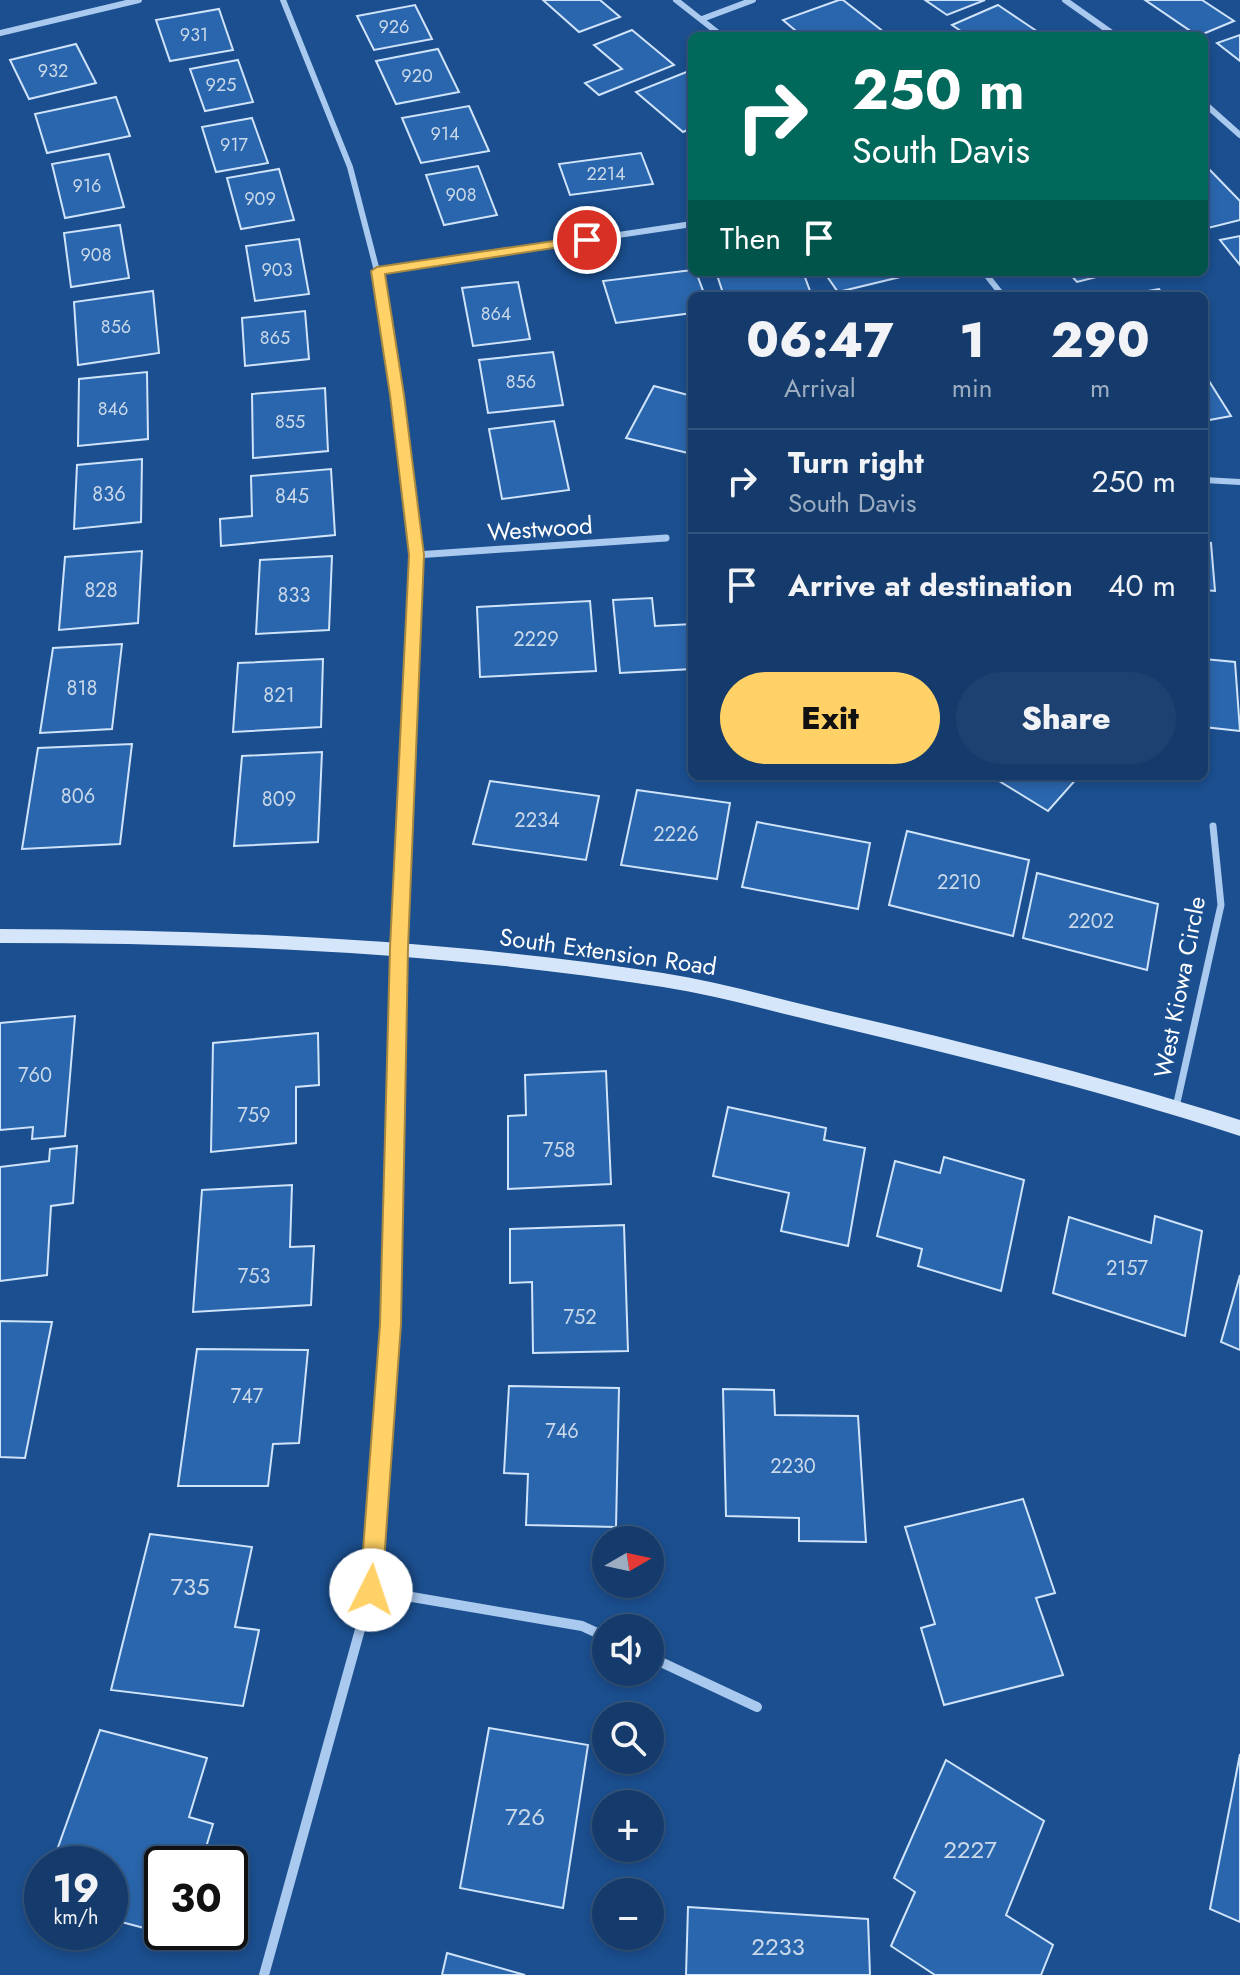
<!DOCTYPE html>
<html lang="en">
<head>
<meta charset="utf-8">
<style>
  body { margin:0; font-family:Jost,sans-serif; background:#1d4271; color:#f1f3f6; height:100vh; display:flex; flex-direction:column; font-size:30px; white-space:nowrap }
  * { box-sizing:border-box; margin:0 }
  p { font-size:26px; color:#9dadc1 }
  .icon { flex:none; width:44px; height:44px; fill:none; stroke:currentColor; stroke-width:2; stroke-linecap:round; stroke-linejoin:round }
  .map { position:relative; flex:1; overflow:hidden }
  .drawer { position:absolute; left:688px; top:292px; width:520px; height:488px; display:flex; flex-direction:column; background:#143b6b; border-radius:12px; box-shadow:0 4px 12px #0003,0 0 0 2px #33557e }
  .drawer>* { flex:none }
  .hud { position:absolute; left:688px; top:32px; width:520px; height:244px; border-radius:12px; box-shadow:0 4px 12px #0003,0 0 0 2px #33557e; background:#00695c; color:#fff; overflow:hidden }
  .needle { width:52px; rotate:81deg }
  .controls { position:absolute; left:592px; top:1526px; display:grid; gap:16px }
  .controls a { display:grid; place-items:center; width:72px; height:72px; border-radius:50%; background:#143b6b; box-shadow:0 4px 12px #0003,0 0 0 2px #33557e; font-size:40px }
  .speed { position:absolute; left:24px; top:1846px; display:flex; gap:16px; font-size:40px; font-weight:700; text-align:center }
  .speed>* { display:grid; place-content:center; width:104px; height:104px; border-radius:50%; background:#143b6b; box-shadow:0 4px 12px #0003,0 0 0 2px #33557e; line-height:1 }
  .speed small { font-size:20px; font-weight:400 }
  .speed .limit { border:4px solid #111; border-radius:12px; background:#fff; color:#111 }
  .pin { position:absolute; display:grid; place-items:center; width:68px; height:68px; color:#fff; margin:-34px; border:4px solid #fff; border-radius:50%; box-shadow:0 2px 8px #0007 }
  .me { position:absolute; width:88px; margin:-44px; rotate:4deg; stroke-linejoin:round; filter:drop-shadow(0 0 6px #0008) }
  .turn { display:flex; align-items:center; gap:28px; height:168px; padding:0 32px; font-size:36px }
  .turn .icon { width:104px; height:104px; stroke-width:2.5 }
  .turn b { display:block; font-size:56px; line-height:68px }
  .then { display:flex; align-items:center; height:76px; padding:0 32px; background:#0003; gap:16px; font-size:30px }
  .eta { display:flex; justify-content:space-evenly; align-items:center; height:136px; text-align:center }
  .eta b { font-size:48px; font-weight:800; line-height:56px }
  .button { display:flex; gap:16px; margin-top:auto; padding:16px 32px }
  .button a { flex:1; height:92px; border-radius:48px; background:#ffd166; color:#111; font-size:32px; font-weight:800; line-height:92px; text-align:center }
  .button a+a { background:#1d4271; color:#f1f3f6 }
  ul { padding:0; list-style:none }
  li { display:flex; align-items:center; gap:24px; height:104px; padding:0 32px; border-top:2px solid #33557e }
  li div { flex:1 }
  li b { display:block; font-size:30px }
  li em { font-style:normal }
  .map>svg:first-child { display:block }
  .building { fill:#2a66ad; stroke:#cfe3fa; stroke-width:2 }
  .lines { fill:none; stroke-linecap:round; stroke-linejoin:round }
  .street-far2 { stroke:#a9c9ee; stroke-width:6 }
  .street-far1 { stroke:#a9c9ee; stroke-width:7 }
  .street { stroke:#a9c9ee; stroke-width:10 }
  .secondary { fill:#d6e6fa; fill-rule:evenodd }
  .route { fill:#ffd166; stroke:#a68842; stroke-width:2 }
  .labels { text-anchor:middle; stroke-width:8; stroke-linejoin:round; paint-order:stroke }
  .far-number-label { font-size:18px; fill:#cad9ea }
  .number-label { font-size:20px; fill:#cad9ea }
  .street-label { font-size:24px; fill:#fff; stroke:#1b4f8f }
  .near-number-label { font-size:24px; fill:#cad9ea }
</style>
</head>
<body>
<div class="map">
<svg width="1240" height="1975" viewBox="0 0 1240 1975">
  <rect width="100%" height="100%" fill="#1b4f8f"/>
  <g class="building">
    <path d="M543,0h57l20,17 -41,15z"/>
    <path d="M839,0h4l46,36h-87l-19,-16z"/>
    <path d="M925,0h60l-38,15z"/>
    <path d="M1145,0h57l32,21 -36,15z"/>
    <path d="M415,5l17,34 -58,11 -17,-34z"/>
    <path d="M998,5l46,31h-76l-16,-11z"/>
    <path d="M219,9l14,41 -63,11 -14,-41z"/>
    <path d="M632,30l42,35 -75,30 -14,-12 37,-14 -28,-24z"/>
    <path d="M1240,35v26l-23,-18z"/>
    <path d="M76,44l20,39 -67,16 -19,-39z"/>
    <path d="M438,49l21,43 -63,12 -20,-43z"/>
    <path d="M238,60l15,42 -48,9 -15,-42z"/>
    <path d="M689,71l3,3v54l-9,4 -47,-40z"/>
    <path d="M116,97l14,39 -83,17 -12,-39z"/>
    <path d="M469,106l20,45 -68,12 -19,-45z"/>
    <path d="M252,118l16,45 -52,9 -14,-45z"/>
    <path d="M641,153l12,31 -83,11 -11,-31z"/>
    <path d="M109,154l15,53 -59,11 -13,-54z"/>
    <path d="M1205,165l35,36v19l-36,9z"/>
    <path d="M478,166l19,49 -53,10 -18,-50z"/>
    <path d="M279,169l15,51 -53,9 -14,-51z"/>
    <path d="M120,225l9,53 -58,9 -7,-54z"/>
    <path d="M1240,236v29l-20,-25z"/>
    <path d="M299,239l10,55 -54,7 -9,-55z"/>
    <path d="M692,270l4,2 9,24h-13v17l-76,10 -13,-42z"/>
    <path d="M716,272h87l7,19 -39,5h-47z"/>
    <path d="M824,272h97l-83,20z"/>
    <path d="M1068,272h48l-39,10z"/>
    <path d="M518,282l12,57 -57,7 -11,-58z"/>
    <path d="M1159,289l5,7h-45z"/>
    <path d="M153,291l6,62 -81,12 -4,-63z"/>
    <path d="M305,311l4,48 -64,7 -3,-48z"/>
    <path d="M553,352l10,53 -75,8 -9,-53z"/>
    <path d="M147,372l1,67 -70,7 1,-67z"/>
    <path d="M1204,373l27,43 -27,5z"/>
    <path d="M654,386l38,10v58l-66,-16z"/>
    <path d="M325,388l3,63 -75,7 -1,-64z"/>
    <path d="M554,421l15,69 -67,9 -13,-70z"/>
    <path d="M142,459l-1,63 -67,7 3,-64z"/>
    <path d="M331,469l4,66 -114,11 -1,-27 32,-3 -1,-40z"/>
    <path d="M1204,542l7,1 4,48 -11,-1z"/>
    <path d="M142,551l-4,72 -79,7 6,-73z"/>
    <path d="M332,556l-3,74 -73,4 4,-74z"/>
    <path d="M652,598l3,28 37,-2v45l-72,4 -7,-73z"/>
    <path d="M590,601l6,70 -116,6 -3,-70z"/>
    <path d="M122,644l-10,85 -72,4 13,-85z"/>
    <path d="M323,659l-2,68 -88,5 5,-69z"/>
    <path d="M1204,659l31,3 5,69 -36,-4z"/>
    <path d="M132,744l-12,100 -98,5 16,-101z"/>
    <path d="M322,752l-4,90 -84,4 8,-90z"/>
    <path d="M991,776h88l-31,35z"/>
    <path d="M490,781l109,15 -13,64 -113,-16z"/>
    <path d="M637,790l93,13 -13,76 -96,-14z"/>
    <path d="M757,822l113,21 -12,66 -116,-22z"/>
    <path d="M907,831l122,29 -16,76 -124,-31z"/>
    <path d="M1037,873l121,31 -11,66 -124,-32z"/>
    <path d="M75,1016l-10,120 -33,3 1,-12 -33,3v-107z"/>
    <path d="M318,1033l1,52 -23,2v56l-85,9 2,-109z"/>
    <path d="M606,1071l5,113 -103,5v-73l18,-1 -1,-40z"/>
    <path d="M728,1107l98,21 -2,12 41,8 -17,98 -67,-15 8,-38 -76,-17z"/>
    <path d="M77,1146l-4,57 -22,3 -4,69 -47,6v-114l49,-6 1,-12z"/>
    <path d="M944,1157l80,23 -23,111 -83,-25 4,-17 -45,-13 18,-75 45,12z"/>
    <path d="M292,1185l-2,62 24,-1 -3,59 -118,7 9,-122z"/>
    <path d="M1155,1216l47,15 -17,105 -132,-43 16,-76 82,26z"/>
    <path d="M624,1225l4,126 -95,2 -1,-71 -22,1v-54z"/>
    <path d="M1240,1275v75l-19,-8z"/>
    <path d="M0,1321l52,1 -27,136 -25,-1z"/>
    <path d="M197,1349l111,1 -9,93 -26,1 -5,42h-90z"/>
    <path d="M509,1386l110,2 -3,139 -90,-2 2,-51 -24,-1z"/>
    <path d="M723,1389l51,1 1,25 83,1 8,126 -67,-1v-23l-73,-2z"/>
    <path d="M1023,1499l32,94 -19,5 27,77 -119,30 -23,-77 14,-4 -30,-97z"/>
    <path d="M150,1534l102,13 -17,80 24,3 -16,76 -132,-16z"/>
    <path d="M489,1728l99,17 -25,163 -103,-20z"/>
    <path d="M100,1730l107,28 -18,59 24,7 -12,40h-39v68h18l-2,5 -68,-18v-55h-58z"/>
    <path d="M1240,1754v168l-30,-13z"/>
    <path d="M946,1760l98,61 -38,94 47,30 -12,30h-106l-44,-29 24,-54 -21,-14z"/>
    <path d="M688,1907l180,12 2,56h-184z"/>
    <path d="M447,1953l78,22h-83z"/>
  </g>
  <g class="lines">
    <g class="street-far2">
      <path d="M283,0l67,167 27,104 32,228"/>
      <path d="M676,0l46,36"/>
      <path d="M1065,0l51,36"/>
      <path d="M702,19l51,-19"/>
      <path d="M0,33l139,-33"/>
      <path d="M1204,103l36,32"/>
      <path d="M377,271l315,-47"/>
      <path d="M984,272l19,24"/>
      <path d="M1204,480l36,2"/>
    </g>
    <g class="street-far1">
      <path d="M416,555l250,-17"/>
      <path d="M1176,1107l45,-202 -8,-79"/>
      <path d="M395,1143l4,-195 17,-393 -7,-58"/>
    </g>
    <g class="street">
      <path d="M371,1590l211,36 24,11"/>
      <path d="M650,1657l107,50"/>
      <path d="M264,1975l107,-385 20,-266 4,-183"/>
    </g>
    <path class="secondary" d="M0,929c222,1 444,10 663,44 57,9 112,25 167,38 138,32 275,66 410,109v16c-135,-44 -272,-78 -410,-111 -55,-13 -110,-29 -167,-38 -219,-35 -441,-44 -663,-44z"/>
  </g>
  <path class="route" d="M587,236l7,4 -2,2 -207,32 19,121 20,160 -16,393 -7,376 -19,266 -3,8 -8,3 -8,-3 -3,-8 20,-266 10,-376 19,-393 -19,-160 -19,-124 6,-4z"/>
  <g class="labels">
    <g class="far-number-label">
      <text x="394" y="33">926</text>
      <text x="194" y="41">931</text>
      <text x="53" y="77">932</text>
      <text x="417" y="82">920</text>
      <text x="221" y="91">925</text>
      <text x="445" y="140">914</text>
      <text x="234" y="151">917</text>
      <text x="606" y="180">2214</text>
      <text x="87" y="192">916</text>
      <text x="461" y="201">908</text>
      <text x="260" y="205">909</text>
      <text x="96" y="261">908</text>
      <text x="277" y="276">903</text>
      <text x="496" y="320">864</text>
      <text x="116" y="333">856</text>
      <text x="275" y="344">865</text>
      <text x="521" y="388">856</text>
      <text x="113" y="415">846</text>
      <text x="290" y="428">855</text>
    </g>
    <g class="number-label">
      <text x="109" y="501">836</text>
      <text x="292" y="503">845</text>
      <text x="101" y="597">828</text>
      <text x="294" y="602">833</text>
      <text x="536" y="646">2229</text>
      <text x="82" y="695">818</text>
      <text x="279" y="702">821</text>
      <text x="78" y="803">806</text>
      <text x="279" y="806">809</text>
      <text x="537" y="827">2234</text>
      <text x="676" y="841">2226</text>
      <text x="959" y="889">2210</text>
      <text x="1091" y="928">2202</text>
      <text x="35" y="1082">760</text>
      <text x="254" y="1122">759</text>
      <text x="559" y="1157">758</text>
      <text x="1127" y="1275">2157</text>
      <text x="254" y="1283">753</text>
      <text x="580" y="1324">752</text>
      <text x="247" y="1403">747</text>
      <text x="562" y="1438">746</text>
      <text x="793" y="1473">2230</text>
    </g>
    <g class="street-label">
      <text transform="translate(540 529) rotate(-4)" y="8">Westwood</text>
      <text transform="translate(608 952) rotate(8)" y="8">South Extension Road</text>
      <text transform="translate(1180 987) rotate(-79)" y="8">West Kiowa Circle</text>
    </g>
    <g class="near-number-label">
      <text x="190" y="1595">735</text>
      <text x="525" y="1825">726</text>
      <text x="970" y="1858">2227</text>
      <text x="778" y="1955">2233</text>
    </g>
  </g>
</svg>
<div class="controls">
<a><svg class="needle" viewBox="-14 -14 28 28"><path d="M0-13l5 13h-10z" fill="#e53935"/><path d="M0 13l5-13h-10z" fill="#9dadc1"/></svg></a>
<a><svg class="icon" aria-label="sound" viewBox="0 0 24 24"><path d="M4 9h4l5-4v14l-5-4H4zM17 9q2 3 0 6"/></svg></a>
<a><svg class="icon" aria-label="search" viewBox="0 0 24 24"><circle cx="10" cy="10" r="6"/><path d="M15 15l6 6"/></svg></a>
<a>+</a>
<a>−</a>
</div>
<div class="speed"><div>19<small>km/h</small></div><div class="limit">30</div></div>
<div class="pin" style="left:587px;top:240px;background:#d93025"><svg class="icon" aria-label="arrive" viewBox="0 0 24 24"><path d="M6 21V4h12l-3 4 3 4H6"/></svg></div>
<svg class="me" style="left:371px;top:1590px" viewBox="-20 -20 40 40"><circle r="19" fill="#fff"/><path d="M0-13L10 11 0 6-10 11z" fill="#ffd166"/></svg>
<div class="hud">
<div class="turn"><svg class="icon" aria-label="right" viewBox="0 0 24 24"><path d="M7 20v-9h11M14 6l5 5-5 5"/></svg><div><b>250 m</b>South Davis</div></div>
<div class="then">Then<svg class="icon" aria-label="arrive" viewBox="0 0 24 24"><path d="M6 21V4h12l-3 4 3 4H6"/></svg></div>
</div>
<section class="drawer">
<div class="eta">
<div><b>06:47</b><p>Arrival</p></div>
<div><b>1</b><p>min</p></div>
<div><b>290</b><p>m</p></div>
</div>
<ul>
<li><svg class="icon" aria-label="right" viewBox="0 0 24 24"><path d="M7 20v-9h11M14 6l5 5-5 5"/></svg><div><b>Turn right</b><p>South Davis</p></div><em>250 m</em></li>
<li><svg class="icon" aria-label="arrive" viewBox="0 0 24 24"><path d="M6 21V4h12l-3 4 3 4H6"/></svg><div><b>Arrive at destination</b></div><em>40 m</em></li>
</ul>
<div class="button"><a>Exit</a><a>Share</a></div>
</section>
</div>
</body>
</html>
